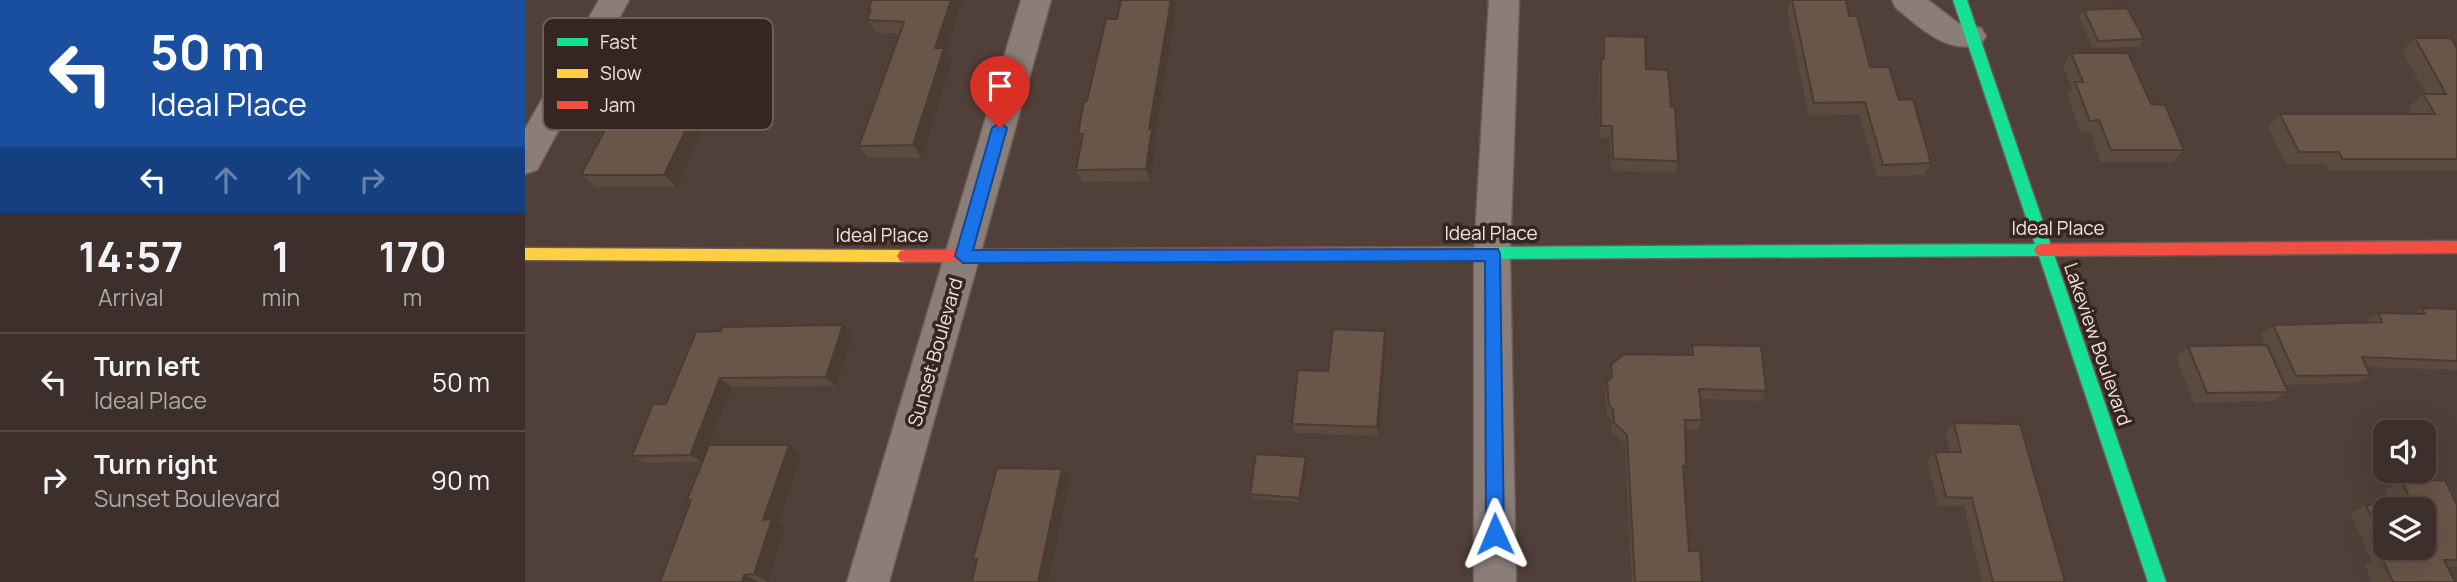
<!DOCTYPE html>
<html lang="en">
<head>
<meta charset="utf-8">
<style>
  body { margin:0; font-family:Manrope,sans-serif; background:#443733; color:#f1f3f6; height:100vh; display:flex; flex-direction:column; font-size:26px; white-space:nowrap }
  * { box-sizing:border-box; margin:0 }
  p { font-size:23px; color:#ada9a9 }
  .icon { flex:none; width:38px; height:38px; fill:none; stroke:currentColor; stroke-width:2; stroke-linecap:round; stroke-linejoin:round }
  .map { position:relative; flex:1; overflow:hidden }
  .sheet { display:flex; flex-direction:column; background:#3d2f2b; width:525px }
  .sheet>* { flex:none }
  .guide { background:#1a4fa0; color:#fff; overflow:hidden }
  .controls { position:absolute; left:1848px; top:420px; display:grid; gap:14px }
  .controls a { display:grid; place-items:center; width:63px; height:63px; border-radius:14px; background:#3d2f2b; box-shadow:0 7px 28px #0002,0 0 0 2px #564a47; font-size:35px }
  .pin { position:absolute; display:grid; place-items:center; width:60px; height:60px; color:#fff; margin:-72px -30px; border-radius:50% 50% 50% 0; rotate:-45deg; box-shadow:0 0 7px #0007 }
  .pin .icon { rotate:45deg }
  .me { position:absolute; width:77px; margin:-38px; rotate:359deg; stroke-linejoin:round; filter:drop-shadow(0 0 5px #0008) }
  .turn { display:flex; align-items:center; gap:24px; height:147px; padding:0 35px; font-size:32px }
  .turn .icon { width:91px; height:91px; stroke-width:2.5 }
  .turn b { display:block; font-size:49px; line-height:60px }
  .lanes { display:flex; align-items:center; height:66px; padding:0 35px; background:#0003; justify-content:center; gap:35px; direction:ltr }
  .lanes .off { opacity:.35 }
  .eta { display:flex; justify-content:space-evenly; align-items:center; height:119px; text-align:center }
  .eta b { font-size:42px; font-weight:700; line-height:49px }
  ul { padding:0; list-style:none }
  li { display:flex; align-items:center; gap:21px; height:98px; padding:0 35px; border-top:2px solid #564a47 }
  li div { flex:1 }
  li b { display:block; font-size:26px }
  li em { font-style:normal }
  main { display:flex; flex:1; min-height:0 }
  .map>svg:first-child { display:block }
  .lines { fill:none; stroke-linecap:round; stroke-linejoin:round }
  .street-casing { stroke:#6b5c56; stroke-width:3 }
  .fast-casing { stroke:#6b5c56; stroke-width:3 }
  .slow-casing { stroke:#6b5c56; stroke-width:3 }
  .jam-casing { stroke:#6b5c56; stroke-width:3 }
  .street { fill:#8b7d78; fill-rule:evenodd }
  .fast { fill:#16e098; fill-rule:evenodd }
  .slow { fill:#ffcf43; fill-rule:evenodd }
  .jam { fill:#f24e42; fill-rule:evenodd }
  .wall { fill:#5b4a3e }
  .shaded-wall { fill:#4a3c32 }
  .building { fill:#6a5648; stroke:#4a3c32; stroke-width:2 }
  .route { fill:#1a73e8; stroke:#114b97; stroke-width:2 }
  .labels { text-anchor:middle; stroke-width:7; stroke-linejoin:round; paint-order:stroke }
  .street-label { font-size:19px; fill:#f5e0d9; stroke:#352621 }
  .key { fill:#352621; stroke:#6f5e58; stroke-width:2 }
  .key-label { font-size:19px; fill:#f5e0d9 }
</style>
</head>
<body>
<main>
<section class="sheet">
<div class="guide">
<div class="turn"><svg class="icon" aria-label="left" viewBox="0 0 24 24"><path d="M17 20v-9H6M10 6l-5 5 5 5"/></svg><div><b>50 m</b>Ideal Place</div></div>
<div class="lanes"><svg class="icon" aria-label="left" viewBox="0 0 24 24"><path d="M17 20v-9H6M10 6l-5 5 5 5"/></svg><svg class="icon off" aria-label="ahead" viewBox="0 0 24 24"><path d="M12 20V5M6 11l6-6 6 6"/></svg><svg class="icon off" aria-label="ahead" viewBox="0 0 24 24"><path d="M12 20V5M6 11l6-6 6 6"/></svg><svg class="icon off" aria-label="right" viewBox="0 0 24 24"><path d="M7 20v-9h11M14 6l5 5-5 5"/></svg></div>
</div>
<div class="eta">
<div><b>14:57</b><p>Arrival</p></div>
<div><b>1</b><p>min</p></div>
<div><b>170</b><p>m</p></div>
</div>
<ul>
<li><svg class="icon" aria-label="left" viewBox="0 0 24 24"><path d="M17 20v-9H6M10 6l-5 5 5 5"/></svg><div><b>Turn left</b><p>Ideal Place</p></div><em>50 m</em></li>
<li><svg class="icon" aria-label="right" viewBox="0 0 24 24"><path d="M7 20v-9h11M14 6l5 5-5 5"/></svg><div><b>Turn right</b><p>Sunset Boulevard</p></div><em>90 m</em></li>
</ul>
</section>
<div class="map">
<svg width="1932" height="582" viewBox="0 0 1932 582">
  <rect width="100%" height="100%" fill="#513f39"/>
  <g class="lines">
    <defs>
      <g id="street">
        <path d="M74,0h30l-92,170 -12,4v-45z"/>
        <path d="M496,0h30l-162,582h-42z"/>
        <path d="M964,0h30l-9,254 6,328h-42v-328z"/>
        <path d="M1367,0h36l30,23 23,5 5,8 -5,8c-34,11 -60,-16 -85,-36z"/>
      </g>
      <path id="fast" d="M1428,0h14l199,582h-18l-109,-326 -567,3 -5,-1 -3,-5 3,-5 5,-1 563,-3z"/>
      <path id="slow" d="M0,248l380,2 5,1 3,5 -3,5 -5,1 -380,-2z"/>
      <g id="jam">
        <path d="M1932,241v12l-415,3 -5,-1 -3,-5 3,-5 5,-1z"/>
        <path d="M947,247l5,1 3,5 -3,5 -5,1 -567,3 -5,-1 -3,-5 3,-5 5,-1z"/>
      </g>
    </defs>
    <use href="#street" class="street-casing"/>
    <use href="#fast" class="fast-casing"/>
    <use href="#slow" class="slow-casing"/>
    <use href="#jam" class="jam-casing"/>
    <use href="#street" class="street"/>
    <use href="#fast" class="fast"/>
    <use href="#slow" class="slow"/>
    <use href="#jam" class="jam"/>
  </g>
  <g class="wall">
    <path d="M347,0l74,51 6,10 -30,97h-54l-9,-12 40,-112 -23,-1 -9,-13 3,-8 -2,-2z"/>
    <path d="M1266,0h55l3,16 21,51 29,33 32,63 -7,12 -47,2 -18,-63 -50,2 -22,-105z"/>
    <path d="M651,10l-21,127 2,4 -6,40 -69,1 -6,-12 5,-30 -3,-6 39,-115z"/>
    <path d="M1559,10l60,29 -5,8 -46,1 -14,-31z"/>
    <path d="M1079,36l42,33 25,38 7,54 -3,12 -64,-2 -1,-33h-10l-1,-67 2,-12h1z"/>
    <path d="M1890,38l42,10v123h-128l-3,-7h-40l-18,-37 12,-13h133l-4,-7 14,-13h3l-24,-43z"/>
    <path d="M1546,53l80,51 33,46 -11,12h-72l-11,-29h-9l-14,-38 5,-7 -9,-22z"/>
    <path d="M182,123l-30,64h-81l-15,-12z"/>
    <path d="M1897,308l35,1v61l-91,-3 4,8 -13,8 -72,2 3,7 -14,9 -80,2 -18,-46 12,-11 78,-1 -5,-11 12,-9 93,-2 -1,-1 13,-9 36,1z"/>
    <path d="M196,331l132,3 -17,52 -104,1 -22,58h79l13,9 -24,69 7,4 -17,55h-108l31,-80 -4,-2 15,-38 -57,1 -13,-7 34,-52z"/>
    <path d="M860,331l1,10 -7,95 -84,-3 -3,-9 36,-53z"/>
    <path d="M1167,345l74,46 -4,10 -62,-2 2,21 -4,10 -13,-1 1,37 -3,7 6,78 13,31h-70l-7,-138 -13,-12 -1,-13 -4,-4 -2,-24 2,-10 2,-2 2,-14 78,-10z"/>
    <path d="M1429,423l111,159h-83l-18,-76h-26l-11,-45 8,-9h15l-4,-19z"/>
    <path d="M783,462l-7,40 -48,-3 -3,-5z"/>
    <path d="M1877,481l55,24v62h-10l8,15h-83l-7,-17 7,-3 -22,-49 16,-8 26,-1 -7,-15z"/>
  </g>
  <g class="shaded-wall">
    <path d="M426,0h11l-16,51 6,10 -30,97 -9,-13 22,-97z"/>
    <path d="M646,0h2l3,10 -21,127 2,4 -6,40 -5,-12 3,-40z"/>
    <path d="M170,111l12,12 -30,64 -13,-12z"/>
    <path d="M318,325l10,9 -17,52 -10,-9z"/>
    <path d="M860,331l1,10 -7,95 -2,-9z"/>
    <path d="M195,378l12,9 -29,75 -13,-7z"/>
    <path d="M264,445l13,9 -24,69 7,4 -17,55 -14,-8 9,-54z"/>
    <path d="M781,457l2,5 -7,40 -2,-4z"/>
    <path d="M537,469l8,9 -22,104h-10z"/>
    <path d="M219,575l15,7h-17z"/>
  </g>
  <g class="building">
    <path d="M347,0h79l-16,48h9l-31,97 -54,1 45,-124 -37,-2 4,-10h-3z"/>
    <path d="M596,0h50l-22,129h3l-6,40 -70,1 7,-36h-5l6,-33h3l19,-82h11z"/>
    <path d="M1267,0h54l3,16h8l13,51h19l10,33 14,-1 18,64 -48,2 -18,-63 -51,1z"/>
    <path d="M1602,8l17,31 -46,2 -14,-31z"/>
    <path d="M1079,36l41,1 1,32 22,1 3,37h4l3,54 -65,-2 -1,-33h-11v-67h3z"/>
    <path d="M1890,38h36l6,10v111h-115l-3,-7h-40l-19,-38h155l-12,-20h23z"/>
    <path d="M1546,53h57l23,51 14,1 19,45h-73l-12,-30 -9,1 -15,-39h8z"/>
    <path d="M90,111h80l-31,64h-83z"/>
    <path d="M1897,308l35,1v52l-95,-4 8,18 -74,1 -23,-51 109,-3 -4,-9 47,1z"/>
    <path d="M318,325l-17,52 -106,1 -30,77 -58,1 21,-52h13l30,-72 25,-1 1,-4z"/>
    <path d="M808,329l52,2 -8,96 -85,-3 6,-54 30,1z"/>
    <path d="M1167,345l69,1 5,45 -67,-2 3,31h-17l1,46h-3l6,85h11l2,31h-67l-8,-147 -13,-12 -1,-14 -4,-3 -2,-25 5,-4 -1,-12 13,-11 69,1z"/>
    <path d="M1742,345l21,47 -81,1 -19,-47z"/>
    <path d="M1429,423l66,1 45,158h-72l-21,-84 -26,-1 -11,-45h26z"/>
    <path d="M184,445h80l-26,75 9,-1 -18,55 -10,1 -2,7h-82l31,-82h-4z"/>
    <path d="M731,454l50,3 -7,41 -49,-4z"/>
    <path d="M472,468l65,1 -24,113h-66l5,-23h-4z"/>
    <path d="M1920,480l12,25v55h-13l11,22h-62l-11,-24h8l-4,-10h38v-39h-39v38l-19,-42 46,-2 -10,-22z"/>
  </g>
  <path class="route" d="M475,122l7,6 -34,122 525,-1 2,5 4,280 -3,6 -6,3 -6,-3 -3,-6 -1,-273 -522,2 -8,-7 37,-128z"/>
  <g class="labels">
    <g class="street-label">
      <text x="1533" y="235">Ideal Place</text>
      <text x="966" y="240">Ideal Place</text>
      <text x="357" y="242">Ideal Place</text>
      <text transform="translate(1573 344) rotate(71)" y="7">Lakeview Boulevard</text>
      <text transform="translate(410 352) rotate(-74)" y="7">Sunset Boulevard</text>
    </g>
  </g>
  <rect x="18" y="18" width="230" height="112" rx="10" class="key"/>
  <rect x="32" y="38" width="31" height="8" fill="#16e098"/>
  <rect x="32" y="69" width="31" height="9" fill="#ffcf43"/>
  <rect x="32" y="101" width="31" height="8" fill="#f24e42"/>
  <g class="key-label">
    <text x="75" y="49">Fast</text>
    <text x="75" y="80">Slow</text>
    <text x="75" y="112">Jam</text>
  </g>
</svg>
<div class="controls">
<a><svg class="icon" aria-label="sound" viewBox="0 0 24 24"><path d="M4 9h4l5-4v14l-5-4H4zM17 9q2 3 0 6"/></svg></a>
<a><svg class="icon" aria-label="layers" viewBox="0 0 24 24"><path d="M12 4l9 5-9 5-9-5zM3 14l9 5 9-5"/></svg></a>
</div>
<div class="pin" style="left:475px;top:128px;background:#d93025"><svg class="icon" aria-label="arrive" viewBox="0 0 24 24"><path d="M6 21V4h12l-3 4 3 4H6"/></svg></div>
<svg class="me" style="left:970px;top:534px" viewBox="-20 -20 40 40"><path d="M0-17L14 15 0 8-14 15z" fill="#1a73e8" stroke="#fff" stroke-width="4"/></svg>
</div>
</main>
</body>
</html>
